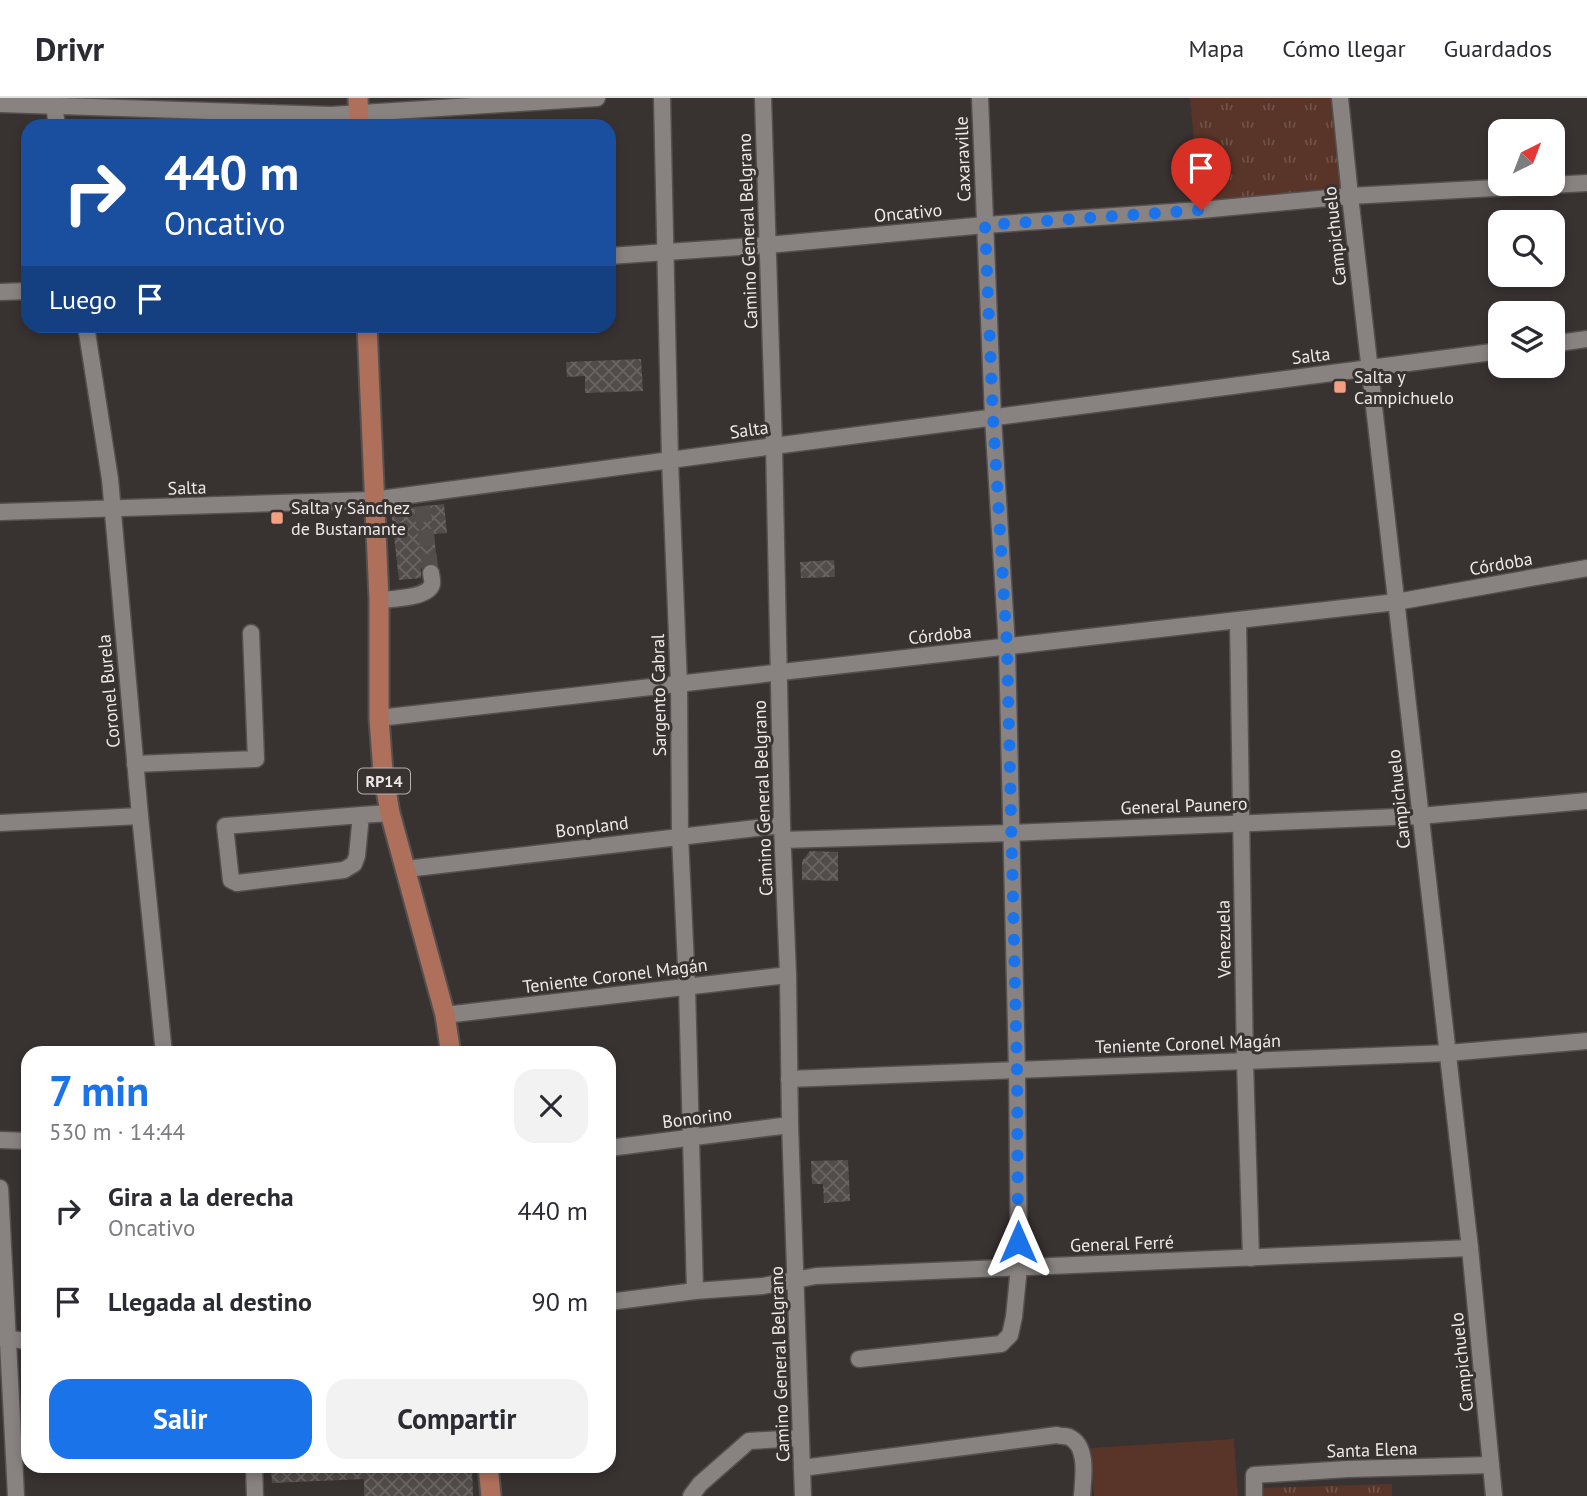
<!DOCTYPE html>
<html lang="es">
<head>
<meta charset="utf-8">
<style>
  body { margin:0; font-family:"PT Sans",sans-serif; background:#f2f2f3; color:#2b2b33; height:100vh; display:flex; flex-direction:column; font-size:26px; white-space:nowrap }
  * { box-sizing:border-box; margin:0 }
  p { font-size:23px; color:#7c7c81 }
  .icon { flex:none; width:38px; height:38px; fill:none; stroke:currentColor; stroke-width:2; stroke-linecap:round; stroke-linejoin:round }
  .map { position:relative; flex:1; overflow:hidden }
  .details { position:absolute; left:21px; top:948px; width:595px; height:427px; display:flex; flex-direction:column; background:#fff; border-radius:21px; box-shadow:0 4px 10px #0003 }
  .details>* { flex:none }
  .guide { position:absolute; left:21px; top:21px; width:595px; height:214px; border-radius:21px; box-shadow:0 4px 10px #0003; background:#1a4fa0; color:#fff; overflow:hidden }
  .needle { width:46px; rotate:42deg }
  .tools { position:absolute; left:1488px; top:21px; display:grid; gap:14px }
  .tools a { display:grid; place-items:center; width:77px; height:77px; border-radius:14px; background:#fff; box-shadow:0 4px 10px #0003; font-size:35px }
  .pin { position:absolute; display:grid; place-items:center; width:60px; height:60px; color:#fff; margin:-72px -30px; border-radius:50% 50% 50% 0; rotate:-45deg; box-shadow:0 0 7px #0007 }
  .pin .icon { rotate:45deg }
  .me { position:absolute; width:77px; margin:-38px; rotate:0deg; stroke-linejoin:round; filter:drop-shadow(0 0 5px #0008) }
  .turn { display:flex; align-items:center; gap:24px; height:147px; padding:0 28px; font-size:32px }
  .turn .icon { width:91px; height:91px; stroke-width:2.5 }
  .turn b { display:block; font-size:49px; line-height:60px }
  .then { display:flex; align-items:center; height:66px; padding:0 28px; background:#0003; gap:14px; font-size:26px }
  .round { display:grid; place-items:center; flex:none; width:74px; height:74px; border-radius:21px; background:#f2f2f3 }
  .summary { display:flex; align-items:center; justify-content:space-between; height:119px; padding:0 28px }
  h1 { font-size:42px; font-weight:600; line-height:52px; color:#1a73e8 }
  .cta { display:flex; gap:14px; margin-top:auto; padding:14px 28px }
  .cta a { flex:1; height:80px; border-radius:21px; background:#1a73e8; color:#fff; font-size:28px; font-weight:600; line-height:80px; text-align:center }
  .cta a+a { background:#f2f2f3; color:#2b2b33 }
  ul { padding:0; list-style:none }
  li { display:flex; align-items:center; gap:21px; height:91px; padding:0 28px }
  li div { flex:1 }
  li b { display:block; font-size:26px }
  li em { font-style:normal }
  header { display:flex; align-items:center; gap:42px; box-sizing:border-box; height:98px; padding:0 35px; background:#fff; border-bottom:2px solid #e1e1e2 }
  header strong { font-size:33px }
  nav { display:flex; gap:38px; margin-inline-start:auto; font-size:24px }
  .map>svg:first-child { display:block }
  .grass { fill:url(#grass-tufts) }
  .garden { fill:#593529 }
  .building { fill:url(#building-cross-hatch) }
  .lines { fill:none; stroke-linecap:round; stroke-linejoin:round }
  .minor-tunnel { stroke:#534d4c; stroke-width:16; stroke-dasharray:16 8; stroke-linecap:butt }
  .minor-casing { stroke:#54504f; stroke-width:19 }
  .major-casing { stroke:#54504f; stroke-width:23 }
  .minor { stroke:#888280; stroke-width:16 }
  .major { stroke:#ae705b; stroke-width:19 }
  .route { stroke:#1a73e8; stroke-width:12; stroke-dasharray:0 21.6 }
  .poi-dot { fill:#f39f83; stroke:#383231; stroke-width:2.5 }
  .labels { text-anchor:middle; stroke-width:6; stroke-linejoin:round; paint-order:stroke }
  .shield { fill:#383231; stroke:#b6b2b1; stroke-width:2 }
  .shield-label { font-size:16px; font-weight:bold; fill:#ece9e8 }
  .street-label { font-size:18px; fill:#ece9e8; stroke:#383231 }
  .poi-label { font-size:18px; fill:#ece9e8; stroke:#383231; text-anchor:start }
</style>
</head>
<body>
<header>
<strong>Drivr</strong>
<nav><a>Mapa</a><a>Cómo llegar</a><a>Guardados</a></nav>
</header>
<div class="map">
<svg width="1587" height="1398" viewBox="0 0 1587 1398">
  <defs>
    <pattern id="grass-tufts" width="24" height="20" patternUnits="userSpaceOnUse" patternTransform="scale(1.75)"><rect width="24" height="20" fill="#593529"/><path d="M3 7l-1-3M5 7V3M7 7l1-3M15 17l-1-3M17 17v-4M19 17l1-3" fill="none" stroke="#715248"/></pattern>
    <pattern id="building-cross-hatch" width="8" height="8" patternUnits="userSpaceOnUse" patternTransform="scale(1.75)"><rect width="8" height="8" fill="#514b49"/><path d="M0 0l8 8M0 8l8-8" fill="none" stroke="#6a6563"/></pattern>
  </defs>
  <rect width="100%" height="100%" fill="#383231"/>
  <g class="grass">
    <path d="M1190,0h150l10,98 -149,14z"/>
    <path d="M1392,1386v12h-129l-1,-8z"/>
  </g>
  <path class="garden" d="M1234,1341l4,57h-144l-3,-48z"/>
  <g class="building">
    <path d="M641,261l2,32 -58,2v-17l-18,1 -1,-15z"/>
    <path d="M444,406l3,29 -13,1 3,31 -6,-2 -7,2 -3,4v9l-22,2 -8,-70z"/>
    <path d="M834,462l1,17 -34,1 -1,-16z"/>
    <path d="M810,753l28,1v29l-36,-1v-19z"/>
    <path d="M848,1062l2,41 -26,2 -1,-19h-11l-1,-23z"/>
    <path d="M271,1368h201l1,30h-109v-17l-92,4z"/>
  </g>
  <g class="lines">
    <path class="minor-tunnel" d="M422,408l9,67"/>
    <defs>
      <g id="minor">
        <path d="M53,0l4,28"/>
        <path d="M662,0l8,362 9,225 1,151 7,151 8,304"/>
        <path d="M763,0l11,348 8,379 6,150 2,150 13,371"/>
        <path d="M1340,0l10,98 120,1052 24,248"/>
        <path d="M0,6l331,11 266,-17"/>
        <path d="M609,158l159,-11 217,-20 216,-15 149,-14 237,-13"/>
        <path d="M0,194l28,-1"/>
        <path d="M86,228l24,153 30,337 24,238"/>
        <path d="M1552,246l35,-5"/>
        <path d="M0,414l373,-12 401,-54 726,-95"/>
        <path d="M379,502c12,-1 50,-2 53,-16 1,-2 -1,-9 -1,-11"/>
        <path d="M1238,522l7,442 6,196"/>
        <path d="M379,620l1017,-116 191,-34"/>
        <path d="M135,666l121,-5 -5,-126"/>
        <path d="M361,717l-4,41 -3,8 -10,6 -107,13 -6,-3 -6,-54 136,-11 29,-2"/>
        <path d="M0,725l140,-7"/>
        <path d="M783,742l228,-7 409,-17 167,-15"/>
        <path d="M406,771l376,-44"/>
        <path d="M445,917l343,-40"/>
        <path d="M789,981l659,-26 139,-12"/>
        <path d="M0,1042l28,1"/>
        <path d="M609,1050l181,-23"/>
        <path d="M0,1090l16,308"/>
        <path d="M609,1204l86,-11 68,-5 53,-10 654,-28"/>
        <path d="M0,1240l28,3"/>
        <path d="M859,1261l142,-15 9,-9 4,-18 5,-50 -2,-197 -10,-423 -14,-230 -13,-319"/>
        <path d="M254,1368l1,30"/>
        <path d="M802,1370l255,-33c2,1 10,1 12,2 20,9 14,42 13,59"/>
        <path d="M691,1398l9,-12 49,-43 52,-3"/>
        <path d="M1254,1398v-21l94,-6 143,-4"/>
      </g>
      <g id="major">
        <path d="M358,0l1,28"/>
        <path d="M367,228l12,274v118l4,54 7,41 55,202 6,39"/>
        <path d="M488,1368l3,30"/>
      </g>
    </defs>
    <use href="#minor" class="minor-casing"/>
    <use href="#major" class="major-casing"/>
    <use href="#minor" class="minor"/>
    <use href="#major" class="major"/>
  </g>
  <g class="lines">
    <path class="route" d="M1018,1144l-1,-172 -10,-423 -14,-230 -8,-192 216,-15"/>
  </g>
  <g class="poi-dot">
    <rect x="1333" y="282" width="14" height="14" rx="3.5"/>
    <rect x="270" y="413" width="14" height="14" rx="3.5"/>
  </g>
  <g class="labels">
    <rect class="shield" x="358" y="670.5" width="52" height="25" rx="5"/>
    <g class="shield-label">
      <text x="384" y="689">RP14</text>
    </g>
    <g class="street-label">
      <text transform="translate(963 61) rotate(-92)" y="6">Caxaraville</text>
      <text transform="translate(908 115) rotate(-5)" y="6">Oncativo</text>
      <text transform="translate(748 133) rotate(-92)" y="6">Camino General Belgrano</text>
      <text transform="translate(1335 138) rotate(-96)" y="6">Campichuelo</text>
      <text transform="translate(1311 258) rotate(-7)" y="6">Salta</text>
      <text transform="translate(749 332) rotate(-8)" y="6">Salta</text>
      <text transform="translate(187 390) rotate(-2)" y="6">Salta</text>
      <text transform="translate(1501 466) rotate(-10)" y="6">Córdoba</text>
      <text transform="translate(940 537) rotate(-6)" y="6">Córdoba</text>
      <text transform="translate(109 593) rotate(-95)" y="6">Coronel Burela</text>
      <text transform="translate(659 597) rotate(-91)" y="6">Sargento Cabral</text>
      <text transform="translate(763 700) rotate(-92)" y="6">Camino General Belgrano</text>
      <text transform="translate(1399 701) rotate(-96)" y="6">Campichuelo</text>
      <text transform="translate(1184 708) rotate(-2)" y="6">General Paunero</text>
      <text transform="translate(592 729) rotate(-7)" y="6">Bonpland</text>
      <text transform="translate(1224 841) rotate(-91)" y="6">Venezuela</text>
      <text transform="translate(615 878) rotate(-7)" y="6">Teniente Coronel Magán</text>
      <text transform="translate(1188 946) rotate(-2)" y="6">Teniente Coronel Magán</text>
      <text transform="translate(697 1020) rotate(-7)" y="6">Bonorino</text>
      <text transform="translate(1122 1146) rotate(-2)" y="6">General Ferré</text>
      <text transform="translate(1462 1264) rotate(-96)" y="6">Campichuelo</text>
      <text transform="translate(780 1266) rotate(-92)" y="6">Camino General Belgrano</text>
      <text transform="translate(1372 1352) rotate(-2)" y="6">Santa Elena</text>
    </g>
    <g class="poi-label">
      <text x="1354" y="285">Salta y<tspan x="1354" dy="21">Campichuelo</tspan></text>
      <text x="291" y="416">Salta y Sánchez<tspan x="291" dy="21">de Bustamante</tspan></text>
    </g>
  </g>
</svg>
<div class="tools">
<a><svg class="needle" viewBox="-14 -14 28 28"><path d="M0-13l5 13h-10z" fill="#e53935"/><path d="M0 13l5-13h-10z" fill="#7c7c81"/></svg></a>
<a><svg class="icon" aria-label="search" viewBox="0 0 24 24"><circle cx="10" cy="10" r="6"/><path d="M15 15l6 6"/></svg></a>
<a><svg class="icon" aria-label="layers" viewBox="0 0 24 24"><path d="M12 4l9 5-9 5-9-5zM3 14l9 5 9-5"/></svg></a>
</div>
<div class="pin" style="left:1201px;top:112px;background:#d93025"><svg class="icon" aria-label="arrive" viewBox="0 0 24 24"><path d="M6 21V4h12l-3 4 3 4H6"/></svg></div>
<svg class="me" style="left:1018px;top:1144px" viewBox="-20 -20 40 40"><path d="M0-17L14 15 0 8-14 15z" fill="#1a73e8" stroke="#fff" stroke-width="4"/></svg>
<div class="guide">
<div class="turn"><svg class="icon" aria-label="right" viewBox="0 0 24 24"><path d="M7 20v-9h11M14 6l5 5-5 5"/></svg><div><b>440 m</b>Oncativo</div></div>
<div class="then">Luego<svg class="icon" aria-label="arrive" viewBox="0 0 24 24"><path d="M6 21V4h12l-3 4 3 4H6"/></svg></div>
</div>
<section class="details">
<div class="summary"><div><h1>7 min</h1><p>530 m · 14:44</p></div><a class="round"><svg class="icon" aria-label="close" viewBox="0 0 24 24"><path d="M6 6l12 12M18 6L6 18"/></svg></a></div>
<ul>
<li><svg class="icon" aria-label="right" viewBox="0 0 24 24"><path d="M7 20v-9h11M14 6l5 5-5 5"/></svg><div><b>Gira a la derecha</b><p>Oncativo</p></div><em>440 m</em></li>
<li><svg class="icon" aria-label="arrive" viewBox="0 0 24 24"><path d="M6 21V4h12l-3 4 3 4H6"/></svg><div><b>Llegada al destino</b></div><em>90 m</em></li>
</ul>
<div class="cta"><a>Salir</a><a>Compartir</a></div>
</section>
</div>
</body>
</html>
